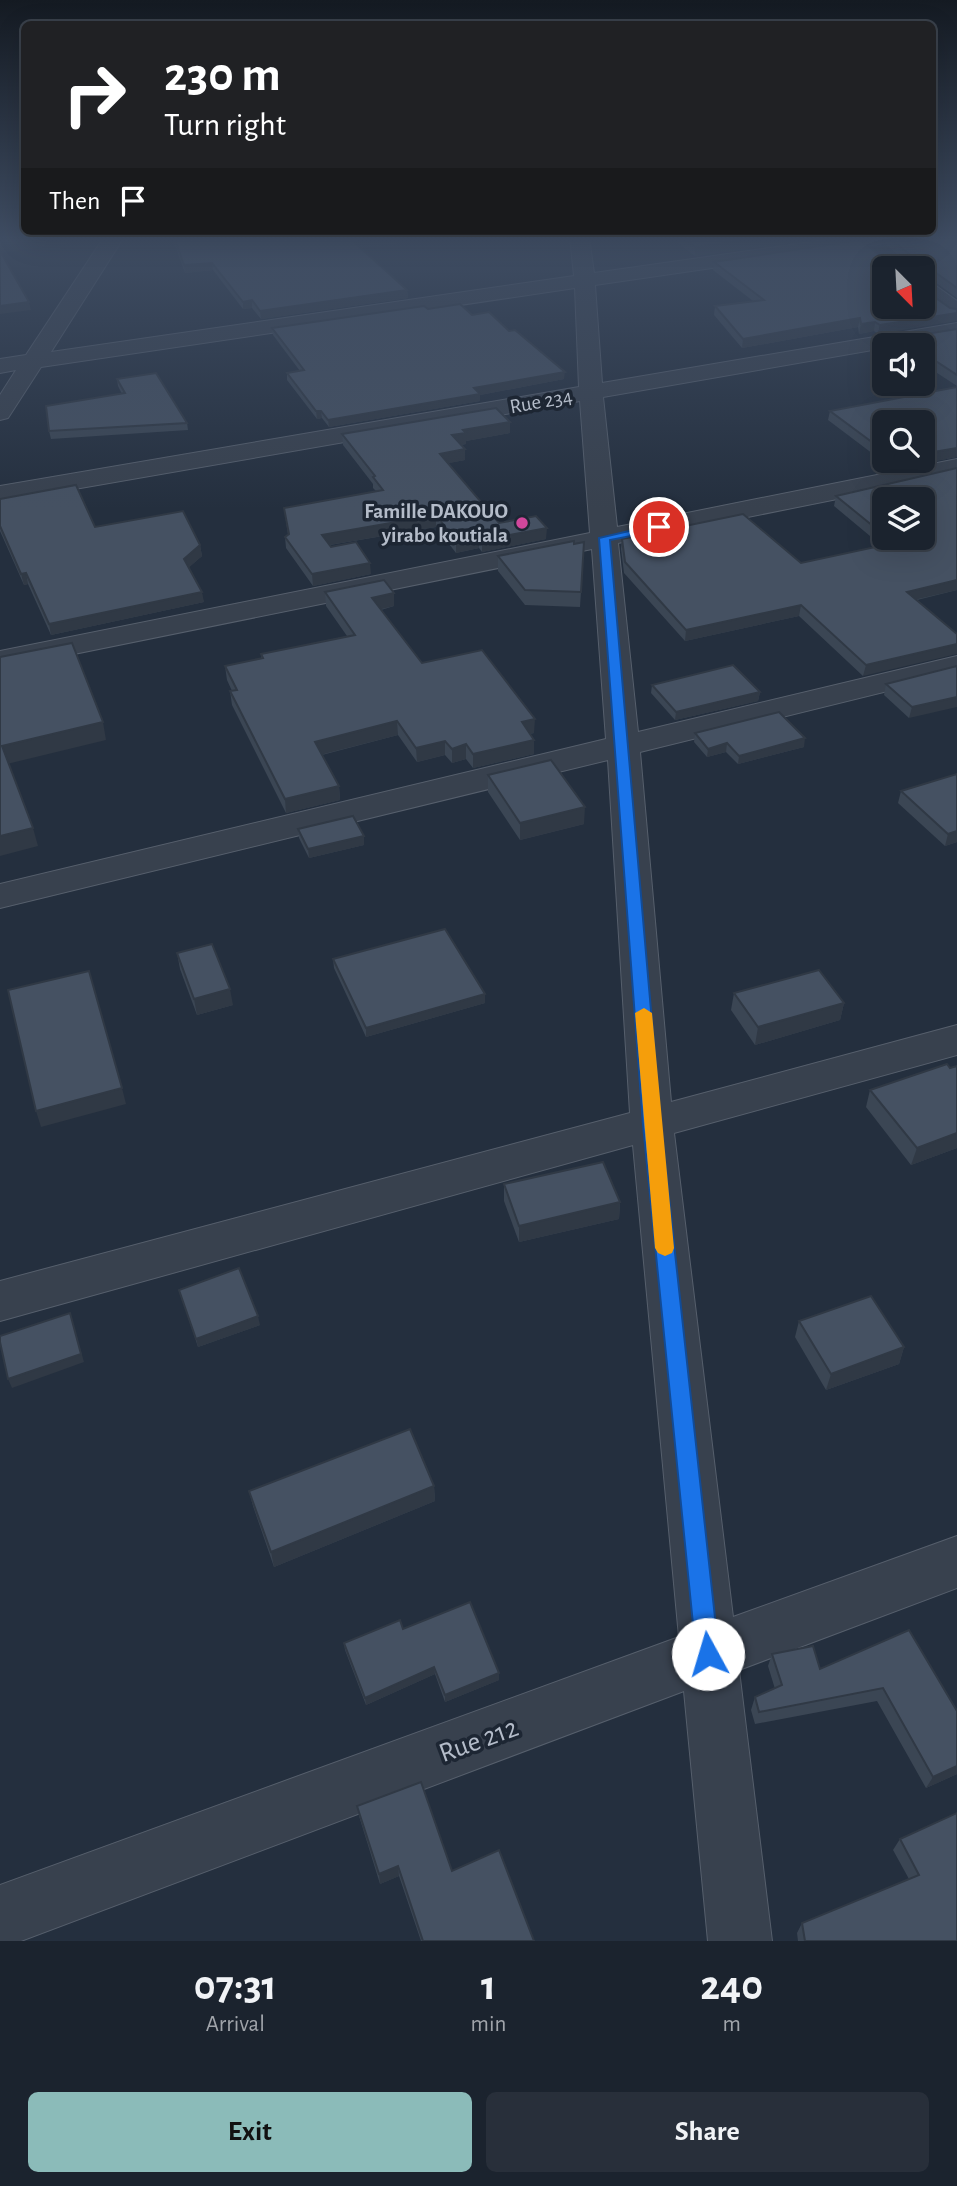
<!DOCTYPE html>
<html lang="en">
<head>
<meta charset="utf-8">
<style>
  body { margin:0; font-family:"Alegreya Sans",sans-serif; background:#282f3a; color:#f1f3f6; height:100vh; display:flex; flex-direction:column; font-size:26px; white-space:nowrap }
  * { box-sizing:border-box; margin:0 }
  p { font-size:23px; color:#a0a4aa }
  .icon { flex:none; width:38px; height:38px; fill:none; stroke:currentColor; stroke-width:2; stroke-linecap:round; stroke-linejoin:round }
  .map { position:relative; height:1941px; overflow:hidden }
  .details { display:flex; flex-direction:column; background:#1b232e; flex:1 }
  .details>* { flex:none }
  .banner { position:absolute; left:21px; top:21px; width:915px; height:214px; border-radius:10px; box-shadow:0 7px 28px #0002,0 0 0 2px #39404a; background:#202124; color:#fff; overflow:hidden }
  .needle { width:46px; rotate:156deg }
  .buttons { position:absolute; left:872px; top:256px; display:grid; gap:14px }
  .buttons a { display:grid; place-items:center; width:63px; height:63px; border-radius:10px; background:#1b232e; box-shadow:0 7px 28px #0002,0 0 0 2px #39404a; font-size:35px }
  .pin { position:absolute; display:grid; place-items:center; width:60px; height:60px; color:#fff; margin:-30px; border:4px solid #fff; border-radius:50%; box-shadow:0 2px 7px #0007 }
  .me { position:absolute; width:77px; margin:-38px; rotate:354deg; stroke-linejoin:round; filter:drop-shadow(0 0 5px #0008) }
  .turn { display:flex; align-items:center; gap:24px; height:147px; padding:0 28px; font-size:32px }
  .turn .icon { width:91px; height:91px; stroke-width:2.5 }
  .turn b { display:block; font-size:49px; line-height:60px }
  .then { display:flex; align-items:center; height:66px; padding:0 28px; background:#0003; gap:14px; font-size:26px }
  .eta { display:flex; justify-content:space-evenly; align-items:center; height:119px; text-align:center }
  .eta b { font-size:42px; font-weight:600; line-height:49px }
  .action { display:flex; gap:14px; margin-top:auto; padding:14px 28px }
  .action a { flex:1; height:80px; border-radius:10px; background:#8bbbb9; color:#111; font-size:28px; font-weight:600; line-height:80px; text-align:center }
  .action a+a { background:#282f3a; color:#f1f3f6 }
  .map>svg:first-child { display:block }
  .lines { fill:none; stroke-linecap:round; stroke-linejoin:round }
  .street-casing { stroke:#565f6c; stroke-width:2 }
  .street { fill:#38414e; fill-rule:evenodd }
  .wall { fill:#3b4654; fill-rule:evenodd }
  .shaded-wall { fill:#303945 }
  .building { fill:#455162; stroke:#303945; stroke-width:2 }
  .route { fill:#1a73e8; stroke:#114b97; stroke-width:2 }
  .slow { fill:#f59e0b }
  .hotel-dot { fill:#d1479c; stroke:#1d2633; stroke-width:2.5 }
  .labels { text-anchor:middle; stroke-width:7; stroke-linejoin:round; paint-order:stroke }
  .far-street-label { font-size:21px; fill:#b4bcc9; stroke:#1d2633 }
  .far-poi-label { font-size:21px; font-weight:bold; fill:#b4bcc9; stroke:#1d2633; text-anchor:end }
  .near-street-label { font-size:28px; fill:#b4bcc9; stroke:#1d2633 }
</style>
</head>
<body>
<div class="map">
<svg width="957" height="1941" viewBox="0 0 957 1941">
  <rect width="100%" height="100%" fill="#242f3e"/>
  <g class="lines">
    <defs>
      <g id="street">
        <path d="M0,237h57l-10,6 -47,6z"/>
        <path d="M104,237h20l-73,115 523,-76 -4,-39h19l5,36 253,-36h48l-10,6 -290,42 7,98 355,-60v12l-53,10h-20v3l-281,49 14,130 340,-68v16l-339,68 20,189 319,-76v18l-317,78 31,350 286,-77v30l-283,78 59,484 224,-81v52l-218,82 33,271h-64l-24,-250 -663,250h-21v-56l679,-248 -46,-492 -633,176v-40l630,-168 -22,-353 -608,148v-24l606,-145 -14,-190 -592,120v-18l590,-118 -10,-132 -580,101v-16l579,-99 -4,-99 -534,79 -33,51 -8,2v-25l16,-25 -16,3v-14l26,-4z"/>
        <path d="M922,279l7,2 28,20v16l-7,-2 -28,-20z"/>
      </g>
    </defs>
    <use href="#street" class="street-casing"/>
    <use href="#street" class="street"/>
  </g>
  <g class="wall">
    <path d="M172,237h269l-80,11 46,42 1,8 -147,21 -9,-11 -9,1 -30,-39 -28,3z"/>
    <path d="M670,237h160l-135,19z"/>
    <path d="M887,237h70v61l-26,-19 -9,-2 -38,29 -6,28 -4,-3 -15,3 -1,-7 -116,21 -28,-33 1,-9 38,-5 -40,-31 1,-8 192,-1 -20,-16z"/>
    <path d="M428,309l44,6 37,16 55,48 -84,16v6l-151,26 -7,-9 -5,1 -30,-39v-7l13,-2 -27,-36 -1,-7z"/>
    <path d="M957,329v57l-35,-23v-18h-22l1,-7z"/>
    <path d="M117,379l70,44 1,7 -137,9 -2,-8 73,-37 -4,-8z"/>
    <path d="M957,387v70l-64,12 -65,-49 2,-9zM884,422l38,38h-38z"/>
    <path d="M510,433l-44,8v3l-5,1 4,15 -17,3 51,60 47,16 -64,13 -3,-4 -23,5 -20,-26 -106,18 41,29 -58,12 -27,-38 -1,-11 3,-2 -4,-27 92,-17 -3,-3v-4l-30,-39 -1,-11z"/>
    <path d="M957,468v122l-40,10 -54,76 -64,-60 -114,25 -61,-68 -3,-24 1,-10 179,24 81,-17 -48,-40 2,-10zM884,499l38,38h-38z"/>
    <path d="M0,499l95,28 105,18 2,11 -13,11 15,35 -153,33 -23,-51 -4,1 -24,-54z"/>
    <path d="M584,542l-4,65 -55,-2 -27,-34v-15z"/>
    <path d="M325,592l69,14 -13,4 41,53 112,70 -4,1 4,6v14l-61,14 -7,-9 -14,4 -7,-8 -28,7 -19,-27 -76,20 17,31 1,14 -54,13 -54,-108 -2,-14h2l-5,-11 -2,-14 36,-7v-5l86,-18 -21,-30z"/>
    <path d="M957,666l-48,52 -25,-23 2,-11z"/>
    <path d="M652,685l108,7 -2,9 -83,19 -24,-27z"/>
    <path d="M695,733l109,14 -66,17 -12,-12 -19,5 -13,-15z"/>
    <path d="M488,775l96,49 -64,16 -32,-48z"/>
    <path d="M901,791l56,51 -12,4 -47,-43z"/>
    <path d="M298,829l66,7v9l-55,13 -10,-20z"/>
    <path d="M177,953l56,52 -36,10 -17,-46z"/>
    <path d="M333,959l152,35v9l-119,34 -32,-69z"/>
    <path d="M734,993l110,10 -4,17 -85,25 -24,-35z"/>
    <path d="M957,1066v82l-46,17 -45,-58 4,-17z"/>
    <path d="M504,1184l116,18 -1,17 -100,23 -15,-41z"/>
    <path d="M179,1290l81,35 -62,22z"/>
    <path d="M799,1321l105,26 -5,17 -73,26 -31,-53z"/>
    <path d="M434,1486l1,15 -161,66 -21,-61 -4,-15z"/>
    <path d="M403,1629l96,51 -54,22 -10,-28 -69,31 -21,-55 -1,-7z"/>
    <path d="M772,1654l185,57v63l-31,14 -49,-87 -122,23 -4,-14 4,-13 20,-8 -7,-23z"/>
    <path d="M357,1806l95,65 82,70h-113l-22,-65 -19,8 -21,-68z"/>
    <path d="M900,1839l57,102h-159l-1,-8 5,-10 107,-44 -16,-29z"/>
  </g>
  <g class="shaded-wall">
    <path d="M66,237h37l-3,2 -100,14v-7z"/>
    <path d="M391,237h50l-87,12v-7z"/>
    <path d="M771,237h59l-135,19v-9z"/>
    <path d="M212,263l1,7 -28,3 -1,-8z"/>
    <path d="M407,290l1,8 -147,21 -1,-8z"/>
    <path d="M252,300v8l-9,1v-7z"/>
    <path d="M29,302l2,8 -31,4v-8z"/>
    <path d="M957,313v8l-79,13 2,-9z"/>
    <path d="M860,318l-2,9 -116,21 1,-9z"/>
    <path d="M875,322l-1,9 -15,3 2,-10z"/>
    <path d="M565,372l-1,7 -84,16v6l-151,26 -1,-7 146,-32z"/>
    <path d="M316,411h5l1,7 -5,1z"/>
    <path d="M510,422v11l-44,8v3l-14,2v-11l11,-5z"/>
    <path d="M957,448v9l-64,12 2,-9h27v-6z"/>
    <path d="M465,449v11l-25,5v-11z"/>
    <path d="M436,515v12l-113,19 -1,-11z"/>
    <path d="M547,528l-1,11 -64,13v-12z"/>
    <path d="M479,537v11l-23,5v-12z"/>
    <path d="M200,545l2,11 -16,14 -2,-11z"/>
    <path d="M370,563l1,11 -58,12 -1,-12z"/>
    <path d="M26,573l2,11 -4,1 -3,-11z"/>
    <path d="M957,580v10l-52,12 2,-10z"/>
    <path d="M202,592l2,10 -153,33 -2,-11z"/>
    <path d="M394,593v13l-21,5 -1,-13z"/>
    <path d="M801,605l-2,11 -114,25 1,-11z"/>
    <path d="M957,644v10l-94,22 3,-11z"/>
    <path d="M760,692l-2,9 -83,19 1,-8z"/>
    <path d="M957,697v10l-48,11 3,-11z"/>
    <path d="M535,719l-1,14 -13,3 1,-14z"/>
    <path d="M397,721l1,14 -82,21 -1,-14z"/>
    <path d="M103,722l3,18 -99,24 -5,-18z"/>
    <path d="M805,738l-1,9 -66,17 1,-8z"/>
    <path d="M534,740v14l-61,14v-14z"/>
    <path d="M445,741v14l-28,7 -1,-14z"/>
    <path d="M727,743l-1,9 -19,5 1,-8z"/>
    <path d="M466,744v15l-14,4v-14z"/>
    <path d="M339,786l1,14 -54,13 -1,-14z"/>
    <path d="M585,807l-1,17 -64,16v-17z"/>
    <path d="M33,828l5,18 -38,10v-20z"/>
    <path d="M957,831v11l-12,4 3,-12z"/>
    <path d="M364,836v9l-55,13 -1,-9z"/>
    <path d="M230,989l3,16 -36,10 -3,-16z"/>
    <path d="M485,994v9l-119,34v-9z"/>
    <path d="M844,1003l-4,17 -85,25 3,-18z"/>
    <path d="M122,1088l4,16 -85,23 -5,-16z"/>
    <path d="M957,1133v15l-46,17 6,-17z"/>
    <path d="M620,1202l-1,17 -100,23v-16z"/>
    <path d="M70,1313l14,49 -72,26 -4,-9z"/>
    <path d="M258,1316l2,9 -62,22 -2,-8z"/>
    <path d="M904,1347l-5,17 -73,26 5,-16z"/>
    <path d="M434,1486l1,15 -161,66 -3,-15z"/>
    <path d="M434,1667l1,7 -69,31 -1,-7z"/>
    <path d="M499,1673v7l-54,22v-7z"/>
    <path d="M957,1766v8l-31,14 7,-11z"/>
    <path d="M398,1866l1,10 -19,8 -1,-10z"/>
  </g>
  <g class="building">
    <path d="M49,237h17l-66,9v-3l46,-5z"/>
    <path d="M174,237h217l-37,5 53,48 -147,21 -8,-11 -9,2 -31,-39 -28,2z"/>
    <path d="M682,237h89l-76,10z"/>
    <path d="M888,237h69v51l-25,-18 -10,-2h-38v38h38v-18l28,20 7,1v4l-77,12 -5,-3 -14,2 -1,-6 -117,21 -28,-33 49,-6 -50,-38 146,-22 27,21h27l-1,-4z"/>
    <path d="M0,251l29,51 -29,4z"/>
    <path d="M460,304l12,11 17,-3 20,19 6,-1 50,42 -91,16 6,6 -152,26 -7,-9h-5l-29,-38 17,-3 -32,-42 152,-22 4,3z"/>
    <path d="M957,329v46l-35,-23v-7h-11l-10,-7z"/>
    <path d="M156,373l31,50 -138,8 -3,-25 79,-13 -8,-14z"/>
    <path d="M957,387v61l-35,6v-32h-38v29l-54,-40z"/>
    <path d="M496,408l14,14 -47,8 3,3 -14,2 13,14 -25,5 59,69 37,-7 11,12 -65,12 -3,-3 -23,4 -20,-26 -114,20 9,12 25,-5 14,21 -58,11 -27,-37 4,-3 -5,-26 99,-18 -10,-13 2,-1 -33,-42z"/>
    <path d="M957,468v112l-50,12 50,42v10l-91,21 -65,-60 -115,25 -61,-68 -3,-23 121,-25 58,49 93,-20 -7,-6h35v-38h-38v36l-48,-39z"/>
    <path d="M76,485l19,42 88,-16 17,34 -16,14 18,33 -153,32 -23,-51 -5,1 -21,-48v-27z"/>
    <path d="M574,541v3l10,-2 -3,50 -56,-2 -27,-34z"/>
    <path d="M384,580l10,13 -22,5 50,65 60,-13 53,69 -13,3 12,18 -61,14 -7,-10 -14,5 -7,-8 -29,7 -19,-27 -82,21 24,44 -54,13 -55,-108 7,-1 -12,-24 38,-8 -2,-4 94,-19 -30,-43z"/>
    <path d="M72,643l31,79 -101,24 31,82 -33,8v-179z"/>
    <path d="M733,665l27,27 -84,20 -24,-27z"/>
    <path d="M957,666v31l-45,10 -26,-23z"/>
    <path d="M779,712l26,26 -66,18 -12,-13 -19,6 -13,-16z"/>
    <path d="M551,760l34,47 -65,16 -32,-48z"/>
    <path d="M957,774v57l-9,3 -47,-43z"/>
    <path d="M353,816l11,20 -56,13 -10,-20z"/>
    <path d="M445,929l40,65 -119,34 -33,-69z"/>
    <path d="M212,944l18,45 -36,10 -17,-46z"/>
    <path d="M819,970l25,33 -86,24 -24,-34z"/>
    <path d="M89,971l33,117 -86,23 -28,-121z"/>
    <path d="M947,1064l3,4 7,-2v67l-40,15 -47,-58z"/>
    <path d="M603,1162l17,40 -101,24 -15,-42z"/>
    <path d="M239,1268l19,48 -62,23 -17,-49z"/>
    <path d="M871,1296l33,51 -73,27 -32,-53z"/>
    <path d="M70,1313l11,41 -73,25 -8,-37v-6z"/>
    <path d="M410,1429l24,57 -163,66 -22,-61z"/>
    <path d="M470,1602l29,71 -54,22 -11,-28 -69,31 -21,-55 56,-23 3,9z"/>
    <path d="M909,1630l48,81v55l-24,11 -50,-89 -124,24 -4,-15 27,-12 -10,-31 41,-8 7,23z"/>
    <path d="M421,1782l31,89 47,-21 35,91h-111l-25,-75 -19,8 -22,-68z"/>
    <path d="M957,1813v128h-152l-3,-18 117,-48 -19,-36z"/>
  </g>
  <linearGradient id="sky" x2="0" y2="1"><stop stop-color="#141a22"/><stop offset="0.47" stop-color="#3f4d63"/><stop offset="1" stop-color="#3f4d63" stop-opacity="0"/></linearGradient>
  <rect width="957" height="509" fill="url(#sky)"/>
  <path class="route" d="M659,524l3,1v5l-52,10 51,585 58,529 -3,9 -8,3 -9,-3 -3,-9 -53,-529 -44,-587z"/>
  <path class="slow" d="M644,1008l8,5 22,235 -2,5 -7,3 -7,-3 -3,-5 -20,-235z"/>
  <circle class="hotel-dot" cx="522" cy="523" r="7"/>
  <g class="labels">
    <g class="far-street-label">
      <text transform="translate(541 401) rotate(-10)" y="7">Rue 234</text>
    </g>
    <g class="far-poi-label">
      <text x="508" y="518">Famille DAKOUO<tspan x="508" dy="24">yirabo koutiala</tspan></text>
    </g>
    <g class="near-street-label">
      <text transform="translate(478 1739) rotate(-20)" y="10">Rue 212</text>
    </g>
  </g>
</svg>
<div class="buttons">
<a><svg class="needle" viewBox="-14 -14 28 28"><path d="M0-13l5 13h-10z" fill="#e53935"/><path d="M0 13l5-13h-10z" fill="#a0a4aa"/></svg></a>
<a><svg class="icon" aria-label="sound" viewBox="0 0 24 24"><path d="M4 9h4l5-4v14l-5-4H4zM17 9q2 3 0 6"/></svg></a>
<a><svg class="icon" aria-label="search" viewBox="0 0 24 24"><circle cx="10" cy="10" r="6"/><path d="M15 15l6 6"/></svg></a>
<a><svg class="icon" aria-label="layers" viewBox="0 0 24 24"><path d="M12 4l9 5-9 5-9-5zM3 14l9 5 9-5"/></svg></a>
</div>
<div class="pin" style="left:659px;top:527px;background:#d93025"><svg class="icon" aria-label="arrive" viewBox="0 0 24 24"><path d="M6 21V4h12l-3 4 3 4H6"/></svg></div>
<svg class="me" style="left:708px;top:1654px" viewBox="-20 -20 40 40"><circle r="19" fill="#fff"/><path d="M0-13L10 11 0 6-10 11z" fill="#1a73e8"/></svg>
<div class="banner">
<div class="turn"><svg class="icon" aria-label="right" viewBox="0 0 24 24"><path d="M7 20v-9h11M14 6l5 5-5 5"/></svg><div><b>230 m</b>Turn right</div></div>
<div class="then">Then<svg class="icon" aria-label="arrive" viewBox="0 0 24 24"><path d="M6 21V4h12l-3 4 3 4H6"/></svg></div>
</div>
</div>
<section class="details">
<div class="eta">
<div><b>07:31</b><p>Arrival</p></div>
<div><b>1</b><p>min</p></div>
<div><b>240</b><p>m</p></div>
</div>
<div class="action"><a>Exit</a><a>Share</a></div>
</section>
</body>
</html>
